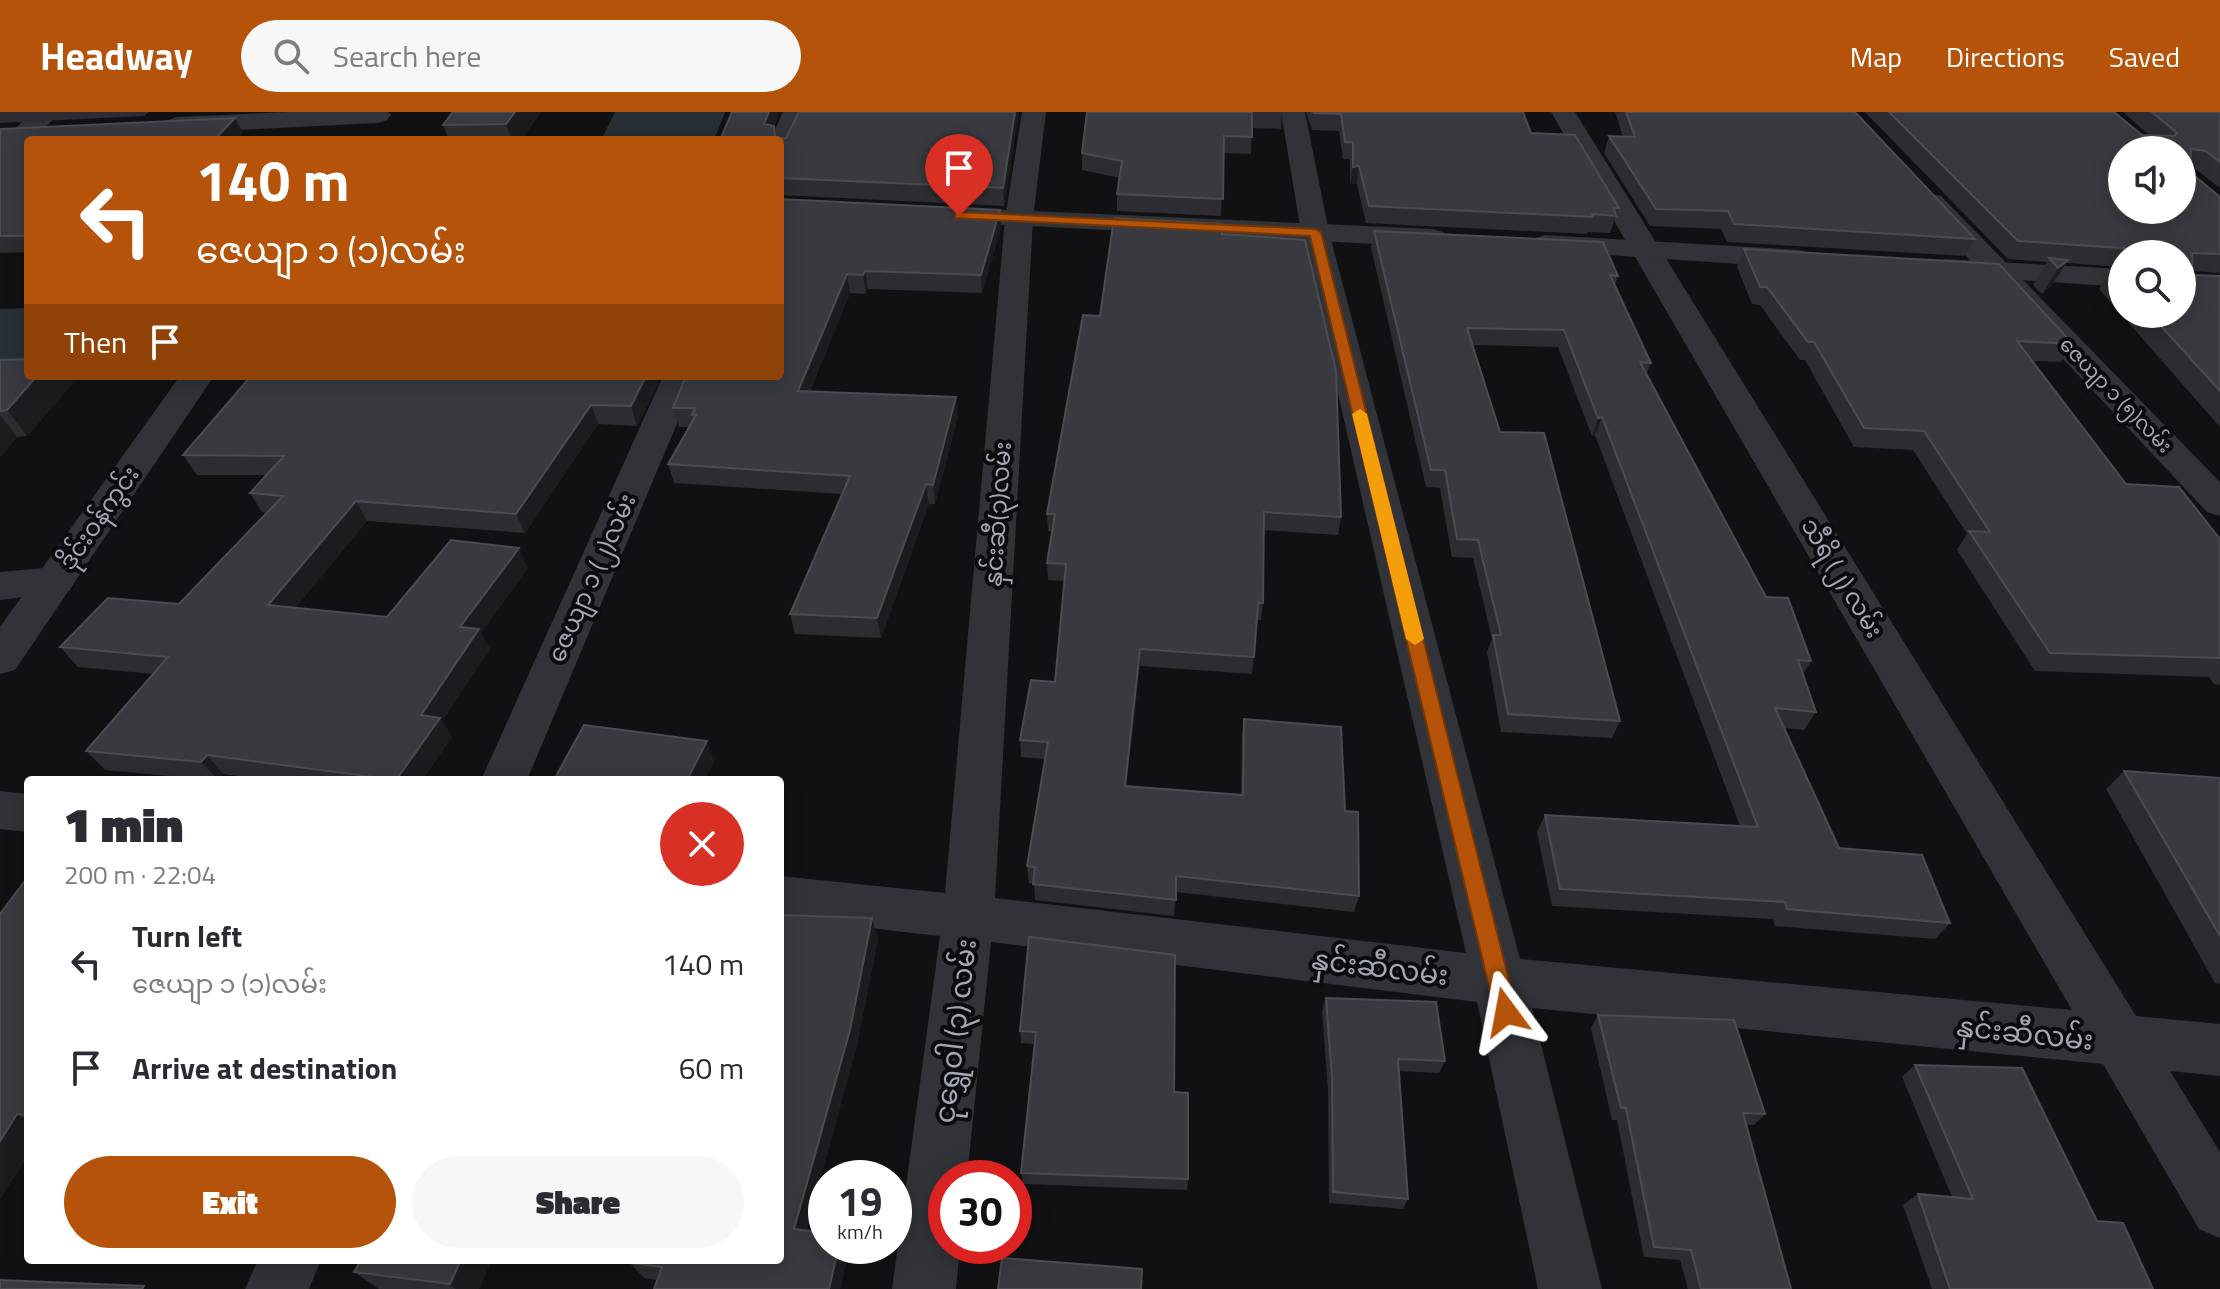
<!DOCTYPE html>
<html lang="en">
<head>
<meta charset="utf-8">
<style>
  body { margin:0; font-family:"Titillium Web","Noto Sans Myanmar",sans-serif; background:#f7f7f7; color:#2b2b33; height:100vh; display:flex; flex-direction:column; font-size:30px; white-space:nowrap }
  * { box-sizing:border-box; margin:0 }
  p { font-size:26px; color:#7c7c81 }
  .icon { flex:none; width:44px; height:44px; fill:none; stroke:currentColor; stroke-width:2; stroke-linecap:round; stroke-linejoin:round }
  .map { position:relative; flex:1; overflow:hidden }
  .drawer { position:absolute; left:24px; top:664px; width:760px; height:488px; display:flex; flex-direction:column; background:#fff; border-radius:8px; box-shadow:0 4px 20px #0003 }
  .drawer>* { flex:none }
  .banner { position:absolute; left:24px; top:24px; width:760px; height:244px; border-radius:8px; box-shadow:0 4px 20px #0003; background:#b45309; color:#fff; overflow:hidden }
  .fabs { position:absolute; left:2108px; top:24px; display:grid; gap:16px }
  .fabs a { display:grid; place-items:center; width:88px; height:88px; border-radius:50%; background:#fff; box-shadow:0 4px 20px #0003; font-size:40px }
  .speed { position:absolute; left:808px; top:1048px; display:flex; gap:16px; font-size:40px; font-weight:700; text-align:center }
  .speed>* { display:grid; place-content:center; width:104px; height:104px; border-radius:50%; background:#fff; box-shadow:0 4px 20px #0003; line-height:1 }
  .speed small { font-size:20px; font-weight:400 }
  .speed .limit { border:12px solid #d22; background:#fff; color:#111 }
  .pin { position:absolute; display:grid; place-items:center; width:68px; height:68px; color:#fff; margin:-82px -34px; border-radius:50% 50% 50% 0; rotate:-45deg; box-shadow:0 0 8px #0007 }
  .pin .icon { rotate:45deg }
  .me { position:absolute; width:88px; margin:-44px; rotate:347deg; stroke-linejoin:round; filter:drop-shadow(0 0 6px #0008) }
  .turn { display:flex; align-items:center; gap:28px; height:168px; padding:0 40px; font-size:36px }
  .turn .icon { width:104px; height:104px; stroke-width:2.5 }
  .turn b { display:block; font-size:56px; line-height:68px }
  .then { display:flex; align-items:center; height:76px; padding:0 40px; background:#0003; gap:16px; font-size:30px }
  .round { display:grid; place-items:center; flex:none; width:84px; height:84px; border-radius:42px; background:#f7f7f7 }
  .head { display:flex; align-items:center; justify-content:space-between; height:136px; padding:0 40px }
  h1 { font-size:48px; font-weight:800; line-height:60px }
  .cta { display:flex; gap:16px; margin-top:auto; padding:16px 40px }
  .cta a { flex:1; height:92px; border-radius:48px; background:#b45309; color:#fff; font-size:32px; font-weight:800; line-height:92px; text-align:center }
  .cta a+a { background:#f7f7f7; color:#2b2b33 }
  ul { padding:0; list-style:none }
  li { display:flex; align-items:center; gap:24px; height:104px; padding:0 40px }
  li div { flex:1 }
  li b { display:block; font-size:30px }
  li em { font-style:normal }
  header { display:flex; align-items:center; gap:48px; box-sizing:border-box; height:112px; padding:0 40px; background:#b45309; color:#fff }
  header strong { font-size:38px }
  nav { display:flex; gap:44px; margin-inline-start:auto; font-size:28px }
  .search { width:560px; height:72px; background:#f7f7f7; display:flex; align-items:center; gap:20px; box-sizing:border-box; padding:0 28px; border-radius:44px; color:#7c7c81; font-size:30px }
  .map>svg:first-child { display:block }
  .water { fill:#283036 }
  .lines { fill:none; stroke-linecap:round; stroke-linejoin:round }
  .minor { fill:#323338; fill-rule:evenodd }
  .tertiary { fill:#323338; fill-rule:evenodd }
  .wall { fill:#2d2d31 }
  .shaded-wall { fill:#1c1c1f }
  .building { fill:#393a3f; stroke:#4a4c51; stroke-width:2; fill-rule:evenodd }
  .route { fill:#b45309; stroke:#753606; stroke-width:2 }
  .slow { fill:#f59e0b }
  .labels { text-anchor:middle; stroke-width:8; stroke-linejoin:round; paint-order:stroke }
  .far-street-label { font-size:20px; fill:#a2a8b4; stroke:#0c0c0e }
  .street-label { font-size:24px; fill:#a2a8b4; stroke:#0c0c0e }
  .near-street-label { font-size:28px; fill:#a2a8b4; stroke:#0c0c0e }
</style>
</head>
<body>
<header>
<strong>Headway</strong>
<div class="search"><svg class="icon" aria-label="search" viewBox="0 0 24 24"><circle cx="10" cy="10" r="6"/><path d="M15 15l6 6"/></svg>Search here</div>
<nav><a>Map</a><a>Directions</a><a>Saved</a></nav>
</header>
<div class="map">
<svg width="2220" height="1177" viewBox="0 0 2220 1177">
  <rect width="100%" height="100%" fill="#111113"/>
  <g class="water">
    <path d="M615,0h110l-11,28h-113z"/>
    <path d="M28,196v57l-28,2v-58z"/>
  </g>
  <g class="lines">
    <g class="minor">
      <path d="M34,0h27l-52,49 -9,2v-22z"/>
      <path d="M287,0h101l3,3 -4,5 -9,3 -201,10 -9,-3 -4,-5 4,-5 9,-3z"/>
      <path d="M783,0h24l-18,40 -9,2v-14h-10z"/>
      <path d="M1022,0h24l-13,107 -38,679 471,55 -165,-721 -20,-120h24l24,120 191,727 552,51 -521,-898h24l561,904 84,8v52l-50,-5 50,81v86l-21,-9 -96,-165 -571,-56 70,281h-64l-61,-287 -486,-60 -24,236h-21v68h14l-4,43h-64l48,-353 -160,-18v-42l165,17 60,-674z"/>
      <path d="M1931,82l10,2 279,286v34l-13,-4 -286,-304 -4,-6 4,-6z"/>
      <path d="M663,264h34l-170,404h-46z"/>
      <path d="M55,455l14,4 6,10 -6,10 -69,9v-28z"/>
      <path d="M0,679l28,3v38l-28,-3z"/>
      <path d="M258,1148h63l-12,29h-64z"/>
    </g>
    <g class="tertiary">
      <path d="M942,95l491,22 10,3 5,6 -5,6 -10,3 -501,-26 -4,-6 4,-6z"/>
      <path d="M1545,123l255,15 10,3 5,6 -5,6 -10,3 -265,-18 -5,-6 5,-6z"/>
      <path d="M1945,147l177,10v18l-188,-13 -4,-6 4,-6z"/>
      <path d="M180,264h34l-199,294 -15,4v-47z"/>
    </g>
  </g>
  <g class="wall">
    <path d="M0,0h149l-5,4 -144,7z"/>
    <path d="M541,0l-20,28h-72l-6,-15z"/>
    <path d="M1019,0l-15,94 -224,-11v-55h-60l59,-27 -5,13 2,13z"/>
    <path d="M1087,0h195l-1,17 -29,-1 -1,26 -28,-1 -2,63 -104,-5v-17l3,-16 -38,-8v-17z"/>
    <path d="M1306,0h217l8,21 88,75 -9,25 -22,-1 -1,2 -221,-11 -9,-39h-7v-25h-7l-4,-28 -27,-1z"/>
    <path d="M1615,0h240l120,127 -10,17 -238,-14 -6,-13 -71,-3 -46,-73 5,-17 14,1z"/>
    <path d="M1865,0h249l28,23 8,1 -27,-24h97v76l-26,-20 -3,-1 -1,5 30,25v76l-27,-2v4l27,1v151l-121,-138 11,-18h12v43h60v-60h-60v13l-56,-4 -15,23 -9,8 -9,-9 14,-23 -39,-3z"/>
    <path d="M0,17l243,4 -215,7v112l-28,1z"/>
    <path d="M780,87l220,11 1,18 -19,65 -114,-4 -2,5 -16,-1 -40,98 148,25 -23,88h-6l-48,134 -86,-4 -5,-20 52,-120 -168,-11 -6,-19 21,-37h-10l-6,-19z"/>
    <path d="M1374,119l244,45 -3,9 36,78 -5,12 120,222 45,64 -8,13 13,38 -12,18 -20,-2 55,120 111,75 -15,16 -160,-13 -2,-7 -221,-13 -15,-74 8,-17 195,11 -145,-391 -3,1 -34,-89 -85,-2 27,87 120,289 -8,17 -111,-6 -14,-80 5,-13 -19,-81 -21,-1 -12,-69 -14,-1 -55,-240z"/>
    <path d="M1222,122l119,283 -3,18 -74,-5 -1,73 -2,17h-4l-5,54 -112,-8 -14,120 115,9 1,-59 2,-17 101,92 14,85 -5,16 -178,-20 -2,24 -139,-16 -1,-17h-5l-2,-17 18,-107 -24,-2 -1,-17 35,-58 9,-101 -16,-1 -1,-17 5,-32h-4l-1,-17 53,-198z"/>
    <path d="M1744,137l329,95 -12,18 -29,-1 94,123 94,55v146l-6,-1 -5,-7 -174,-6 -78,-121 10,-16 -54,-84 -59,-3 -49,-87h-5l-40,-55 -8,-1 -15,-37z"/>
    <path d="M0,248l73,23 -46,53 -10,1 -17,20z"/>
    <path d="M251,264h411l-25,50 -39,-2 -73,109 -158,-12 -72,87 92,9 141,-49 -47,65 9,16 -48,72 10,16 -30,43h-154l-45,-6 -5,6h-7l-106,-10 -19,-19 68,-77 -76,-7 -18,-20 119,-43 87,-91 -4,-1 -12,-19 16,-18h-69l-14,-20z"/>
    <path d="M2124,659l96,7v206l-5,-1 -109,-194z"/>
    <path d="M28,765v278l-28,44z"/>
    <path d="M1029,825l145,155 14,87 -1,11 -164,-6 -2,-11 13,-129 -13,-1 -1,-12z"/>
    <path d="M878,827l-22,110 -50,181 43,20 -9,39h-186l4,-9 -14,-2 -14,-15z"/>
    <path d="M1326,886l119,63 -6,12 -40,-2 9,128 -5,10 -74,-6 -1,-113 -6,-79z"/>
    <path d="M1598,903l167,99 -11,11h-7l44,164h-103l-8,-29 -36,-3 -27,-137h-5l-21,-92z"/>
    <path d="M1915,953l182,156 56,68h-221l-29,-84 15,-11 34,3 -50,-120z"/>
    <path d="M361,1148l118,29h-100l-25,-17z"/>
  </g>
  <g class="shaded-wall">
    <path d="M515,0h26l-20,28h-9l-6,-16z"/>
    <path d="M769,0h10v1l-12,27 -3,-16z"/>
    <path d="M1015,0h4l-15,94 -1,-18z"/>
    <path d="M235,6l8,15 -7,7h-22z"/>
    <path d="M1359,54l-2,18h-7l3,-17z"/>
    <path d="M1000,98l1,18 -19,65 -1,-18z"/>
    <path d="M2068,148l-17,26 -9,8 16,-26z"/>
    <path d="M865,159l3,18 -2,5 -3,-19z"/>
    <path d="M847,162l3,19 -48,117 -4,-19z"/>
    <path d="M37,264h31l5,7 -46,53 -20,-26z"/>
    <path d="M646,264h16l-25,50 -6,-20z"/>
    <path d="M956,285l2,19 -23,88 -2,-19z"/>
    <path d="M591,293l7,19 -73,109 -9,-19z"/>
    <path d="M0,303l17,22 -17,20z"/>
    <path d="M1602,305l-7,18 -3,1 6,-18z"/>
    <path d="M926,372l3,20 -48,134 -4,-20z"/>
    <path d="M356,389l11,20 -86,104 -13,-20z"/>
    <path d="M519,436l9,20 -47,65 9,16 -48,72 10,16 -30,43h-26l25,-65 39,-88z"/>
    <path d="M1140,537v17l-16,137 1,-17z"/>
    <path d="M707,629l7,21 -9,18h-18z"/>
    <path d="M207,643l16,19 -5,6 -17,-18z"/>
    <path d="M872,806l6,21 -22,110 -53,195 -9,-15z"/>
    <path d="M17,1002l11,7v34l-28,44v-58z"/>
    <path d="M839,1134h8l2,4 -9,39h-11z"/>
    <path d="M461,1148h31l-13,29h-23l-6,-5z"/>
  </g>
  <g class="building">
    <path d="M453,0h62l-9,12 -63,1z"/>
    <path d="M732,0h37l-5,12 10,2 1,13 11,-1 13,-26h216l-12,76 -223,-10v-38h-60z"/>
    <path d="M1087,0h165v25l-28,-1 -1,63 -106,-5 5,-33 -40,-8z"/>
    <path d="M1313,0h210l8,21 44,2 44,73h-5l2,8 -24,-2 1,3 -224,-11 -10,-40 -6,1v-25h-8l-4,-28 -27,-1z"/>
    <path d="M1626,0h229l120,127 -241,-15 -6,-13 -72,-2 -47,-73 26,1z"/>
    <path d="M1889,0h225l28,23 32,1 3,-3 -25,-21h68v50l-15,-11 -14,-2 -1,23 30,25v57l-28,-1 1,22 27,1v115l-70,-77h32v-60h-46v-5l-118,-8zM2122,38h60v60h-60z"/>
    <path d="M235,6l-21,22h-186v96h-28v-107z"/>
    <path d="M780,87l220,11 -19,65 -116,-4 -2,4 -16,-1 -49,117 158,6 -23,88 -7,-1 -49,134 -87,-4 60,-138 -182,-12 28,-49h-4l3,-7h-22l13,-32h94z"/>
    <path d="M1114,106l108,6v10l83,6 31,131 5,146 -77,-5 -1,91h-5l-4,54 -114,-8 -15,137 118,9 1,-76 97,8 4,84 13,1 1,84 -183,-20v24l-143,-16 2,-17 -8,-1 21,-124 -28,-2 11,-60 24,2 11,-118 -19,-1 8,-49h-8l36,-199 17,1z"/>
    <path d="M1374,119l229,11 15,34 -8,-1 41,88 -11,-1 126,235 22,1 23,63 -13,-1 18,52 -41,-4 64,140 83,7 28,68 -163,-14 -2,-7 -225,-13 -15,-74 213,12 -156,-410 -4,1 -34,-88 -97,-2 33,104 44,1 76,288 -112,-7 -15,-79h8l-23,-95 -21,-1 -12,-69h-14z"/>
    <path d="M1744,137l255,15 74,80 -56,-3 109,143 53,3 41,52v119l-170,-5 -81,-122 21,1 -66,-101 -60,-3 -50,-86h-6l-41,-55h-7z"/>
    <path d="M2049,146l19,2 -10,8z"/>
    <path d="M2110,159h12v12z"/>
    <path d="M28,247v17h9l-30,34 -7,1v-51z"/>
    <path d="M251,264h395l-15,30 -40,-1 -75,109 -160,-13 -88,104 119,12 64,-77 68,8 -59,79 19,2 -58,86 19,3 -44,62 -189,-25 -6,7 -115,-11 82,-94 -108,-10 48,-49 71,6 104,-108 -33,-3 34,-37 -101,-1z"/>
    <path d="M584,613l123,16 -20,39h-133z"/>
    <path d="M2124,659l96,7v158z"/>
    <path d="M28,765v238l-11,-1 -17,27v-227z"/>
    <path d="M780,803l92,3 -22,112 -56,199 32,4v13h13l-10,43h-175l8,-22 -32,-4 1,-3h149z"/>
    <path d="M1029,825l146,18 -1,137 14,1v86l-167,-6 15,-141 -16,-1z"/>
    <path d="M1326,886l110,4 9,59 -47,-2 10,140 -75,-7 -1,-114z"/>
    <path d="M1598,903l136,5 31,94 -22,-1 48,176h-90l-10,-39 -37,-3 -28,-139h-5z"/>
    <path d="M1915,953l107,3 75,153 26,2 30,66h-203l-32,-95 55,5z"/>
    <path d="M1002,1146l140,11 -1,20h-143z"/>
    <path d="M361,1148h100l-11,24 -96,-12z"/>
    <path d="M0,1168l144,6 -2,3h-142z"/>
  </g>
  <path class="route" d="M959,100l356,17 6,3 196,780 -3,7 -8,3 -8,-3 -3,-7 -185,-776 -355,-18v-5z"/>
  <path class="slow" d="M1360,297l7,5 57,225 -9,6 -9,-6 -54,-225z"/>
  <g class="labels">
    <g class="far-street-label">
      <text transform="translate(2116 283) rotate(46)" y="7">ဇေယျာ ၁ (၅)လမ်း</text>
    </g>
    <g class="street-label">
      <text transform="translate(998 402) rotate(-86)" y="8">နှင်းဆီ(၃)လမ်း</text>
      <text transform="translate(99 406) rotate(-55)" y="8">ဒိုင်းဝန်ကွင်း</text>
      <text transform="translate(592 466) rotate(-66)" y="8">ဇေယျာ ၁ (၂)လမ်း</text>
      <text transform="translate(1842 466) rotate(59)" y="8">သီရိ (၂) လမ်း</text>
    </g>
    <g class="near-street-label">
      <text transform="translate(1380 855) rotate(7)" y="10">နှင်းဆီလမ်း</text>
      <text transform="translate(955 919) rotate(-83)" y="10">ငုရွှေဝါ (၃) လမ်း</text>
      <text transform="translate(2025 921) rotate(6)" y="10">နှင်းဆီလမ်း</text>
    </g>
  </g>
</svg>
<div class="fabs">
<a><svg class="icon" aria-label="sound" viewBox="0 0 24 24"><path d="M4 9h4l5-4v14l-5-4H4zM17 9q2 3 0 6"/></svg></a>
<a><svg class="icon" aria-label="search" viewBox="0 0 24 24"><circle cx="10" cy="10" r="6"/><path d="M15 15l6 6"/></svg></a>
</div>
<div class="speed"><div>19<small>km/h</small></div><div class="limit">30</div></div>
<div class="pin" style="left:959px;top:104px;background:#d93025"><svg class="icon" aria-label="arrive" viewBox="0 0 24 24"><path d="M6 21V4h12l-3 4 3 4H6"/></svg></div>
<svg class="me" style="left:1506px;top:900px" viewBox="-20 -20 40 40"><path d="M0-17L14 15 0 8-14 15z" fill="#b45309" stroke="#fff" stroke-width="4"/></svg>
<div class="banner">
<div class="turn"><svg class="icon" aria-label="left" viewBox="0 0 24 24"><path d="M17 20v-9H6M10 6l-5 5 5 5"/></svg><div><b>140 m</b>ဇေယျာ ၁ (၁)လမ်း</div></div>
<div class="then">Then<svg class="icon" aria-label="arrive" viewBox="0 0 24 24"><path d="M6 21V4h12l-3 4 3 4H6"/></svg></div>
</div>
<section class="drawer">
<div class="head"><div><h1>1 min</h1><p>200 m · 22:04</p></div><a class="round" style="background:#d93025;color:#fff"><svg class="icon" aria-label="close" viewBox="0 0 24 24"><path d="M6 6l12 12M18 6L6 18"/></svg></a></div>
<ul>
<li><svg class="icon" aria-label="left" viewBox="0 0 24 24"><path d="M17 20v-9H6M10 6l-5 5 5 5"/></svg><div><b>Turn left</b><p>ဇေယျာ ၁ (၁)လမ်း</p></div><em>140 m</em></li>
<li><svg class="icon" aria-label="arrive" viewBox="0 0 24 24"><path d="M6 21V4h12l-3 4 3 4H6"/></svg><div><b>Arrive at destination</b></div><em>60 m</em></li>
</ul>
<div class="cta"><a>Exit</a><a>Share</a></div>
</section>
</div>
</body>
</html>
